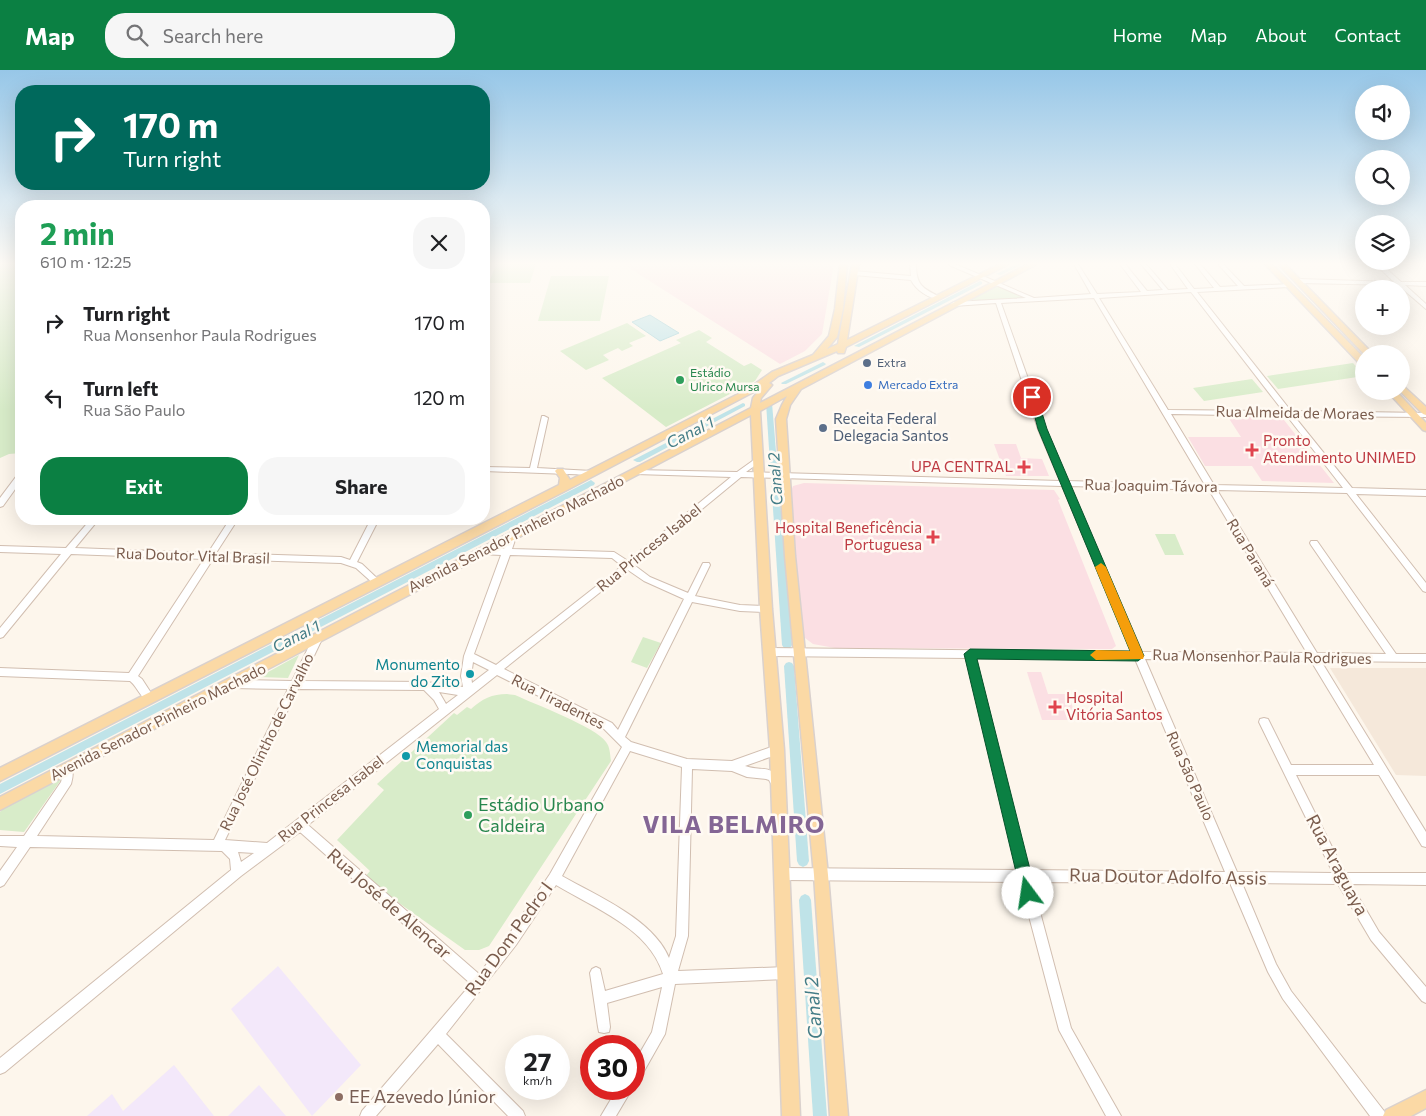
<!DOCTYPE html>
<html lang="en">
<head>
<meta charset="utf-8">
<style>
  body { margin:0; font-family:Commissioner,sans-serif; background:#f6f6f6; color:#202124; height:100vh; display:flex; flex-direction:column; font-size:19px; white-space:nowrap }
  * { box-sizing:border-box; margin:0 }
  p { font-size:16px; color:#757577 }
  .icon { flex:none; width:28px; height:28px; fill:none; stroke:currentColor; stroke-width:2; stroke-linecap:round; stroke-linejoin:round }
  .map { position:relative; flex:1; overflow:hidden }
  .sheet { position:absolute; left:15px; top:130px; width:475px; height:325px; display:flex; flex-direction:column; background:#fff; border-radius:20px; box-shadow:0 5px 20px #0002 }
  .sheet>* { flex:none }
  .hud { position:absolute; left:15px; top:15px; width:475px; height:105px; border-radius:20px; box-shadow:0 5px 20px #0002; background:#00695c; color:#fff; overflow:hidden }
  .fabs { position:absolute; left:1355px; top:15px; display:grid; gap:10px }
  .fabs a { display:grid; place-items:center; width:55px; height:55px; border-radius:50%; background:#fff; box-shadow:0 5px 20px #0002; font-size:25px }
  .speed { position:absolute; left:505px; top:965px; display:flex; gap:10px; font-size:25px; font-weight:700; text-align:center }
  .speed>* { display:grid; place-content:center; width:65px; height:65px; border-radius:50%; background:#fff; box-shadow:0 5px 20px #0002; line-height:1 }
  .speed small { font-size:12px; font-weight:400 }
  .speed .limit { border:8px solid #d22; background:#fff; color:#111 }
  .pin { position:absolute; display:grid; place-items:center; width:42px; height:42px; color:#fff; margin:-21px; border:2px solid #fff; border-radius:50%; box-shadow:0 1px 5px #0007 }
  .me { position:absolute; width:55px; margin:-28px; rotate:346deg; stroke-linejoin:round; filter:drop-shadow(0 0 4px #0008) }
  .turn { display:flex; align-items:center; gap:18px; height:105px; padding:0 25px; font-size:22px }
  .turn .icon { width:65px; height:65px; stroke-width:2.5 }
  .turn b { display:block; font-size:35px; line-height:42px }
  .round { display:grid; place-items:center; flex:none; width:52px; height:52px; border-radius:20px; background:#f6f6f6 }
  .headline { display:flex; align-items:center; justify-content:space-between; height:85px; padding:0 25px }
  h1 { font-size:30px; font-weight:700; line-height:38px; color:#1e9e55 }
  .action { display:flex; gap:10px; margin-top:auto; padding:10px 25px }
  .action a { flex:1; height:58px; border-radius:20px; background:#0b8043; color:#fff; font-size:20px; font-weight:700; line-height:58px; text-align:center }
  .action a+a { background:#f6f6f6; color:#202124 }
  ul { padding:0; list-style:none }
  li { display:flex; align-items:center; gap:15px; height:75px; padding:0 25px }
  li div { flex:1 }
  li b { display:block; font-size:19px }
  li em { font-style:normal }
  header { display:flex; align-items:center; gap:30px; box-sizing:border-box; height:70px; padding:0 25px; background:#0b8043; color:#fff }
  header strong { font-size:24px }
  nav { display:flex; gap:28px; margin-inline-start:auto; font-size:18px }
  .search { width:350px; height:45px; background:#f6f6f6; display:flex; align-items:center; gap:12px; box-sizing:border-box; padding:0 18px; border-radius:20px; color:#757577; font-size:19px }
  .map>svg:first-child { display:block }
  .residential { fill:#f5e8da }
  .education { fill:#f3e8fa }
  .medical { fill:#fbdfe3 }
  .green { fill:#d8ecc9 }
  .water { fill:#bfe3e8; stroke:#a5d3da }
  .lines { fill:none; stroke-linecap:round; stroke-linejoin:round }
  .canal { fill:#bfe3e8; fill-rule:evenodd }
  .minor-casing { stroke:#d1beb0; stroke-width:2 }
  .major-casing { stroke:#dad1cd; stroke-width:3 }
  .minor { fill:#fff; fill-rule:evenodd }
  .major { fill:#fbd9a5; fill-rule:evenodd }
  .route { fill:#0b8043; stroke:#07532c }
  .slow { fill:#f59e0b }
  .service-dot { fill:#5c6f8a; stroke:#fffaf3; stroke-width:2 }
  .leisure-dot { fill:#2e9e5b; stroke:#fffaf3; stroke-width:2 }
  .shop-dot { fill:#3f7fe0; stroke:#fffaf3; stroke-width:2 }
  .health-dot { fill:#e0444e; stroke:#fffaf3; stroke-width:2 }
  .culture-dot { fill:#0f9aa8; stroke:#fffaf3; stroke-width:2 }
  .education-dot { fill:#8d6e63; stroke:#fffaf3; stroke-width:2 }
  .labels { text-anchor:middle; stroke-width:5; stroke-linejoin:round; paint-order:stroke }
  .far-service-label { font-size:12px; fill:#4e5e75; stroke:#fffaf3; text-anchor:start }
  .far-leisure-label { font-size:12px; fill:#27864d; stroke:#fffaf3; text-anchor:start }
  .far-shop-label { font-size:12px; fill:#366cbe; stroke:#fffaf3; text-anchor:start }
  .street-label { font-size:15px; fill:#7a5c4d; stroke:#fffaf3 }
  .service-label { font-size:15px; fill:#4e5e75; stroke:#fffaf3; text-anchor:start }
  .health-label { font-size:15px; fill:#be3a42; stroke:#fffaf3; text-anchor:start }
  .culture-label { font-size:15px; fill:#0d838f; stroke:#fffaf3; text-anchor:end }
  .water-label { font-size:16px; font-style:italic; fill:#437c86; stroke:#fffaf3 }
  .near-leisure-label { font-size:18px; fill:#27864d; stroke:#fffaf3; text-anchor:start }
  .near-street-label { font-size:18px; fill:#7a5c4d; stroke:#fffaf3 }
  .near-education-label { font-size:18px; fill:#785e54; stroke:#fffaf3; text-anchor:start }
  .near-water-label { font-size:19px; font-style:italic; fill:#437c86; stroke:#fffaf3 }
  .near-district-label { font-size:24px; font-weight:bold; letter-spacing:1px; fill:#846695; stroke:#fffaf3 }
</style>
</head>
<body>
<header>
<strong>Map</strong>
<div class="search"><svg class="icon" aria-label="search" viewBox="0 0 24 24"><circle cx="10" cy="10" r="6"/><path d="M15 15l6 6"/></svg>Search here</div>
<nav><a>Home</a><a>Map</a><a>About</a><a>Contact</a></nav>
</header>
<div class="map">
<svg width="1426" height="1046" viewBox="0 0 1426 1046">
  <rect width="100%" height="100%" fill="#fdf6ec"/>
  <path class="residential" d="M1330,598h96v108l-30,-1z"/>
  <g class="education">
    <path d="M278,896l83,99 -49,51 -81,-107z"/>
    <path d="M174,995l40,51h-127l25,-22 11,17z"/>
    <path d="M259,1015l27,31h-58z"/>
  </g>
  <g class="medical">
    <path d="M623,194h211l-12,70 -17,17 -25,13z"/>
    <path d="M1226,344l54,1 54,68 -72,-2 -10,-15h-47l-17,-29h53z"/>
    <path d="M994,374h22l5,14 21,1 7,17h-43z"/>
    <path d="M804,413l250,7 6,9 -2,1 58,146 -4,3 -277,-1 -22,-4 -8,-6 -3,-8 -12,-137 3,-7z"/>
    <path d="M1027,602h14l7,22h20l9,26h-35z"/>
  </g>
  <g class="green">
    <path d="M0,194h21v189l-12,1 -9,4z"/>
    <path d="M496,194h40l-6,19h-41z"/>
    <path d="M551,206h58l-9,45h-62z"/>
    <path d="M995,215l36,14 -73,4z"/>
    <path d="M627,253l19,13 -17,7 4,3 -11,5 -4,-3 -15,7 6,5 -23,10 -26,-19z"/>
    <path d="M699,260l13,8 -6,4 38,24 7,-3 11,7 -7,11 -89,46 -64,-49 79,-35 -5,-3z"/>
    <path d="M1353,293l11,13 -86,13 -11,-13z"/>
    <path d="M1252,309l11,13 -59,9 -11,-13z"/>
    <path d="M1155,464h20l9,21h-19z"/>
    <path d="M643,567l18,6 -14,25 -16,-6z"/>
    <path d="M299,585l-11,23 -29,-1z"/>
    <path d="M507,624l8,1c19,9 81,32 91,47 4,5 4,12 5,19l-122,185 -10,4h-14l-101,-72 6,-7 -33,-31 47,-50 -7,-6 77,-71 3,2 10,-8 4,2c11,-10 21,-15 36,-15z"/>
    <path d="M63,707l-39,55 -24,-2v-18l5,-5z"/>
  </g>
  <path class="water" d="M650,245l29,18 -19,8 -28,-19z"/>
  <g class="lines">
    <g class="canal">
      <path d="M1017,194h6l-22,11 -5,-1z"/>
      <path d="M980,211l2,1v2l-123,63 -5,-1z"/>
      <path d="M823,292l3,2 -1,1 -39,19h-4l-1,-1z"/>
      <path d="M769,331l3,2 20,242 -2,3h-6l-2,-3 -16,-242z"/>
      <path d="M743,333l2,1v2l-105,56h-3l-4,-2z"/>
      <path d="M591,410l4,3 -1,2 -594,309v-10z"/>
      <path d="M789,592l3,1 2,3 15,195 -2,4 -4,2 -4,-2 -2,-4 -13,-195 2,-3z"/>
      <path d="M805,824l4,2 2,4 16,216h-14l-14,-216 2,-4z"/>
    </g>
    <defs>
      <g id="minor">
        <path d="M910,194h6c0,21 6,24 24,33v2c-11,0 -24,-9 -29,-19l-57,-5 -3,-2 3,-2 57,5z"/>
        <path d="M949,194h6l79,34 57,-4 -17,-30h4l19,30 44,-2 -21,-28h5l22,27 16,-1 -22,-26h5l22,26 20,-1 -18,-25h5l19,25 20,-1 -19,-24h5l20,23 18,-1 -20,-22h5l21,22 47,-2v2l-2,1 -92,5 94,119 135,2v4l-132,-1 58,72 74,2v6l-70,-2 70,89v9l-3,-1 -76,-98 -130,-3 100,163 69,1 -75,-109 -1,-2 1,-2h6l79,113h30v8l-105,-1 105,171v15l-4,-1 -43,-71h-83l49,98h81v12l-75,-1 28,48 47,55v16l-4,-2 -51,-61 -33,-56 -96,-1 34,81 15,27 93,120 2,5h-16l-87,-117 -15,-27 -38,-89 -198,-1 39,146 50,88h-15l-47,-86 -39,-148 -238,-2 -4,-2 -2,-4 2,-4 4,-2 235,2 -51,-212 -197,-2 -3,-1 -2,-3 2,-3 3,-1 363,4 -70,-166 -321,-9 -107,88 16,12 38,16 15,-30h6l1,2 -15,31 45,9 26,1 3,1 1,2 -1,2 -3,1 -26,-1 -48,-9 -67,135 6,5 56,17 45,2 45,-16 4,2 1,3 -1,3 -36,13c18,6 27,-3 37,18l-1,3 -4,2 -4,-2 -4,-7 -3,-1 -19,-2 -15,-6 -40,-2 -4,167 -10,35 108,-4 4,2 2,4 -2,4 -4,2 -111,5 -10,50 -26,46 -5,2v-19l18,-31 10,-45 -55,16 3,24 -1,5 -5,1 -5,-1 -1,-5 -8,-54 2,-4 4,-2 4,2 5,22 58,-17c-14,-46 -69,-66 -107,-89l-40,60 -70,89 77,77 2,5h-17l-70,-72 -62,72h-16l2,-5 109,-127 -171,-152 -59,44 -236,196 -5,2v-16l231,-188 -1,-11 -8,-8 -192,-4 -26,38 -4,2v-16l17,-24 -17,-1v-10h24l37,-54 2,-7 -2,-4 1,-3 4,-2c9,3 7,10 5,18l-34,52 177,4 74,-151 -55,-1 -3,-1 -2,-3 2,-3 3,-1 59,1 22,-45h6l2,3 -20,42 124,1 37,5 -2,-11 3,-20 37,-101 -21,-1 -4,-3 1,-2h27l5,-15 4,-3 4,3 -5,15 102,3 14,9 103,-84 -95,-3 -4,-2 1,-2 104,2 21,-15h3v4l-15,11 314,9 -22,-52 -42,-126 -42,3 -3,-2 3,-2 72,-4 -77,-33zM1191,222l92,119 -115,-1 -69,-112zM1094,228l111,187 -137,-4 -22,-52 -45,-126zM1171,344l116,2 56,72 -129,-3zM1070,416l139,4 98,163 -165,-1zM510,485l102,3 10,8 -126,99 -22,-11zM628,500l16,11 40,18 -66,131 -6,-7 -108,-54zM976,588l159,1 90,213 -196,-2zM1145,589l166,2 63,104h-83l-23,-46 -4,-1 -4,1 -1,3 74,151 -96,-1zM473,592l16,8 -17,13 -1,-7zM497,605l107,54 18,18 -72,127 -42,62 -29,38 -171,-149zM298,619l126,1 10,10 5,9 -172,134 -42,-3zM439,622l19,3 -12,9zM630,681l52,16 -6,169 -7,22c-16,-39 -72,-62 -107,-82zM238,782l16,1 -13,9z"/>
        <path d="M1375,194h6l20,18h25v4l-21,-1 21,19v5l-28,-24 -99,-2 -3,-2 3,-2 95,3z"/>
        <path d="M542,346h2l4,2 -11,50 55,3h3l1,2 -1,2 -111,-4v-4l46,1z"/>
        <path d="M18,404h3v7l-18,25 -3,1v-9z"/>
        <path d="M91,449h8l-24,29 133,5 22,-34h8l-22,34 125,4 9,3 21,-41h8l-22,43 5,2 20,19 -1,2h-6l-19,-17 -15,-5 -128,-4 -75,117 4,3 11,17 2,3 -2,3c-10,2 -15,-15 -23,-21l-130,-5v-8l129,5 75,-114 -133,-5 -68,83 -3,1v-10l61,-74 -61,-2v-6l66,2z"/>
        <path d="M617,1019h15l-16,27h-15z"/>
      </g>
      <g id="major">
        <path d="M840,194h7l-4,45 -6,28 -10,12 11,-5 14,-80h7l-12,76 153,-76h9l-163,83 -2,6h-6l-1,-2 -59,25 -9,7 3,2 -11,13 -1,5 268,-139h9l-236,125 -11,16 -4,14 9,137 33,319 20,241h-18l-16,-241 -29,-319 -9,-137 6,-14 5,-9 -27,15 12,198 12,141 16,366h-18l-12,-366 -10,-141 -9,-194 -751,395v-13l751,-389 2,-10 8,-10 -194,102 -567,291v-13l559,-283 1,-7 -5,-7 2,-2h6l7,11 178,-91 24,-17 41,-17 16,-19 6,-27z"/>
        <path d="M1265,194h7l92,94v7h-3z"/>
        <path d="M1278,194h7l88,90h-9z"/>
        <path d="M1401,314l25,23v8l-3,-1 -23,-23z"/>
        <path d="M1387,321h9l30,32v8l-3,-1z"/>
        <path d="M1426,1020v18l-15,8h-28l3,-6z"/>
      </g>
    </defs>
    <use href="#minor" class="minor-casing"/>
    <use href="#major" class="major-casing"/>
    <use href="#minor" class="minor"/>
    <use href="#major" class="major"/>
  </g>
  <linearGradient id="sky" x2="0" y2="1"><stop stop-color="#97c7e8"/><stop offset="0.57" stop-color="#fefbf6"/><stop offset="1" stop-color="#fefbf6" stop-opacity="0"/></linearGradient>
  <rect width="1426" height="340" fill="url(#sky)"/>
  <path class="route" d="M1029,325l8,2 10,32 97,227 -6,5 -161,-2 59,234 -2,5 -6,2 -5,-2 -2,-5 -57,-239 6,-5 160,2 -92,-222z"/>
  <path class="slow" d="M1101,493l5,4 38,89 -1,3 -47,1 -6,-5 6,-5 34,1 -35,-84z"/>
  <g class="service-dot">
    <circle cx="867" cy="293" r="5"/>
    <circle cx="823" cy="358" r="5"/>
  </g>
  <g class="leisure-dot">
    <circle cx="680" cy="310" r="5"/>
    <circle cx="468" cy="745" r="5"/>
  </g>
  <circle class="shop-dot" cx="868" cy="315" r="5"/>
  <g class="health-dot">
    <path d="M1249.5 372.5h5v5h5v5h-5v5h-5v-5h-5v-5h5z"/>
    <path d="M1021.5 389.5h5v5h5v5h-5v5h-5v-5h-5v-5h5z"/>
    <path d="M930.5 459.5h5v5h5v5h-5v5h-5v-5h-5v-5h5z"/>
    <path d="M1052.5 629.5h5v5h5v5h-5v5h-5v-5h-5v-5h5z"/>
  </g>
  <g class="culture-dot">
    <circle cx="470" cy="604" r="5"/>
    <circle cx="406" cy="686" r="5"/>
  </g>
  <circle class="education-dot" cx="339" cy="1027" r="5"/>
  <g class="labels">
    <g class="far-service-label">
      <text x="877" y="297">Extra</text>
    </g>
    <g class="far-leisure-label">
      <text x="690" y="307">Estádio<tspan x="690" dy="14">Ulrico Mursa</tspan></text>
    </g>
    <g class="far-shop-label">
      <text x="878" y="319">Mercado Extra</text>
    </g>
    <g class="street-label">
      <text transform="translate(1295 343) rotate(1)" y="5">Rua Almeida de Moraes</text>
      <text transform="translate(1151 416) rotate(1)" y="5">Rua Joaquim Távora</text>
      <text transform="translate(516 464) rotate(-27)" y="5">Avenida Senador Pinheiro Machado</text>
      <text transform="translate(649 478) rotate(-39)" y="5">Rua Princesa Isabel</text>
      <text transform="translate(1250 483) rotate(59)" y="5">Rua Paraná</text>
      <text transform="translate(193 486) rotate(2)" y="5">Rua Doutor Vital Brasil</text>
      <text transform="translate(1262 587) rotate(1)" y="5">Rua Monsenhor Paula Rodrigues</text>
      <text transform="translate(558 632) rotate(27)" y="5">Rua Tiradentes</text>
      <text transform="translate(158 652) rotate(-27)" y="5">Avenida Senador Pinheiro Machado</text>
      <text transform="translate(267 672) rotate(-64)" y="5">Rua José Olintho de Carvalho</text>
      <text transform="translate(1190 706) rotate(66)" y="5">Rua São Paulo</text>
      <text transform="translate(331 729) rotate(-38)" y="5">Rua Princesa Isabel</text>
    </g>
    <g class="service-label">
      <text x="833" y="354">Receita Federal<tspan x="833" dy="17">Delegacia Santos</tspan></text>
    </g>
    <g class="health-label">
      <text x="1263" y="376">Pronto<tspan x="1263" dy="17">Atendimento UNIMED</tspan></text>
      <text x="1013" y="402" text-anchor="end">UPA CENTRAL</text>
      <text x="922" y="463" text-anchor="end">Hospital Beneficência<tspan x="922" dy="17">Portuguesa</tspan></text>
      <text x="1066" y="633">Hospital<tspan x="1066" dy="17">Vitória Santos</tspan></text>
    </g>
    <g class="culture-label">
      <text x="460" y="600">Monumento<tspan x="460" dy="17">do Zito</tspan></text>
      <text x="416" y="682" text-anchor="start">Memorial das<tspan x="416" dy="17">Conquistas</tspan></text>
    </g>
    <g class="water-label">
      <text transform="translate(690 362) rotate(-27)" y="6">Canal 1</text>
      <text transform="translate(775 409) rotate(-94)" y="6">Canal 2</text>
      <text transform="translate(296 566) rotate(-27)" y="6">Canal 1</text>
    </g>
    <g class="near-leisure-label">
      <text x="478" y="741">Estádio Urbano<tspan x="478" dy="21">Caldeira</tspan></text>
    </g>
    <g class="near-street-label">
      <text transform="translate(1337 795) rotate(62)" y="6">Rua Araguaya</text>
      <text transform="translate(1168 807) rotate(1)" y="6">Rua Doutor Adolfo Assis</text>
      <text transform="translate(389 834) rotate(41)" y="6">Rua José de Alencar</text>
      <text transform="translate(509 869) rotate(-54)" y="6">Rua Dom Pedro I</text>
    </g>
    <g class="near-education-label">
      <text x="349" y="1033">EE Azevedo Júnior</text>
    </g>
    <g class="near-water-label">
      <text transform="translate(813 938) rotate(-94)" y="7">Canal 2</text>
    </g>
    <g class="near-district-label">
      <text x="734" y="763">VILA BELMIRO</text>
    </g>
  </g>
</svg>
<div class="fabs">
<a><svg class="icon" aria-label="sound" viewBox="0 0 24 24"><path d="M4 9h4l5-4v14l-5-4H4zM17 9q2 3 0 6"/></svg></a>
<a><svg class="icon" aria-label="search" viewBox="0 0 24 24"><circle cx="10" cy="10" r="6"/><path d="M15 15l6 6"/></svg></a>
<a><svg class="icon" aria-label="layers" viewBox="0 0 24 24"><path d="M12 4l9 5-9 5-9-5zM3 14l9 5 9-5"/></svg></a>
<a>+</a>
<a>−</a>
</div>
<div class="speed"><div>27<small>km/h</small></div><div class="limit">30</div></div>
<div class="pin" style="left:1032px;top:327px;background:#d93025"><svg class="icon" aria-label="arrive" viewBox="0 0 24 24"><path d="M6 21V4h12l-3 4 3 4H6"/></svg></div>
<svg class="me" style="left:1028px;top:823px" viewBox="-20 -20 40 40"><circle r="19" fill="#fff"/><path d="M0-13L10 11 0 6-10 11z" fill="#0b8043"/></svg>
<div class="hud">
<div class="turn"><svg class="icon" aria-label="right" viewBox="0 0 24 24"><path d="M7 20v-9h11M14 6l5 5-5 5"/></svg><div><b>170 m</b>Turn right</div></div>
</div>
<section class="sheet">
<div class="headline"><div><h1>2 min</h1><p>610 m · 12:25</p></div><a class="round"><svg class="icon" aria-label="close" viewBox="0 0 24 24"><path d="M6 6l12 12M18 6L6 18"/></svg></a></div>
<ul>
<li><svg class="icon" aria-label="right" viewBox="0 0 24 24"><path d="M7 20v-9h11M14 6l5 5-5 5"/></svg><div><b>Turn right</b><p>Rua Monsenhor Paula Rodrigues</p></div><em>170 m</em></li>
<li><svg class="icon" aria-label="left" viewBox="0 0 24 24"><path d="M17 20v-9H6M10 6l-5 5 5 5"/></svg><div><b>Turn left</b><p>Rua São Paulo</p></div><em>120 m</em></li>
</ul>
<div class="action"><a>Exit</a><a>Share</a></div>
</section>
</div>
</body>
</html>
